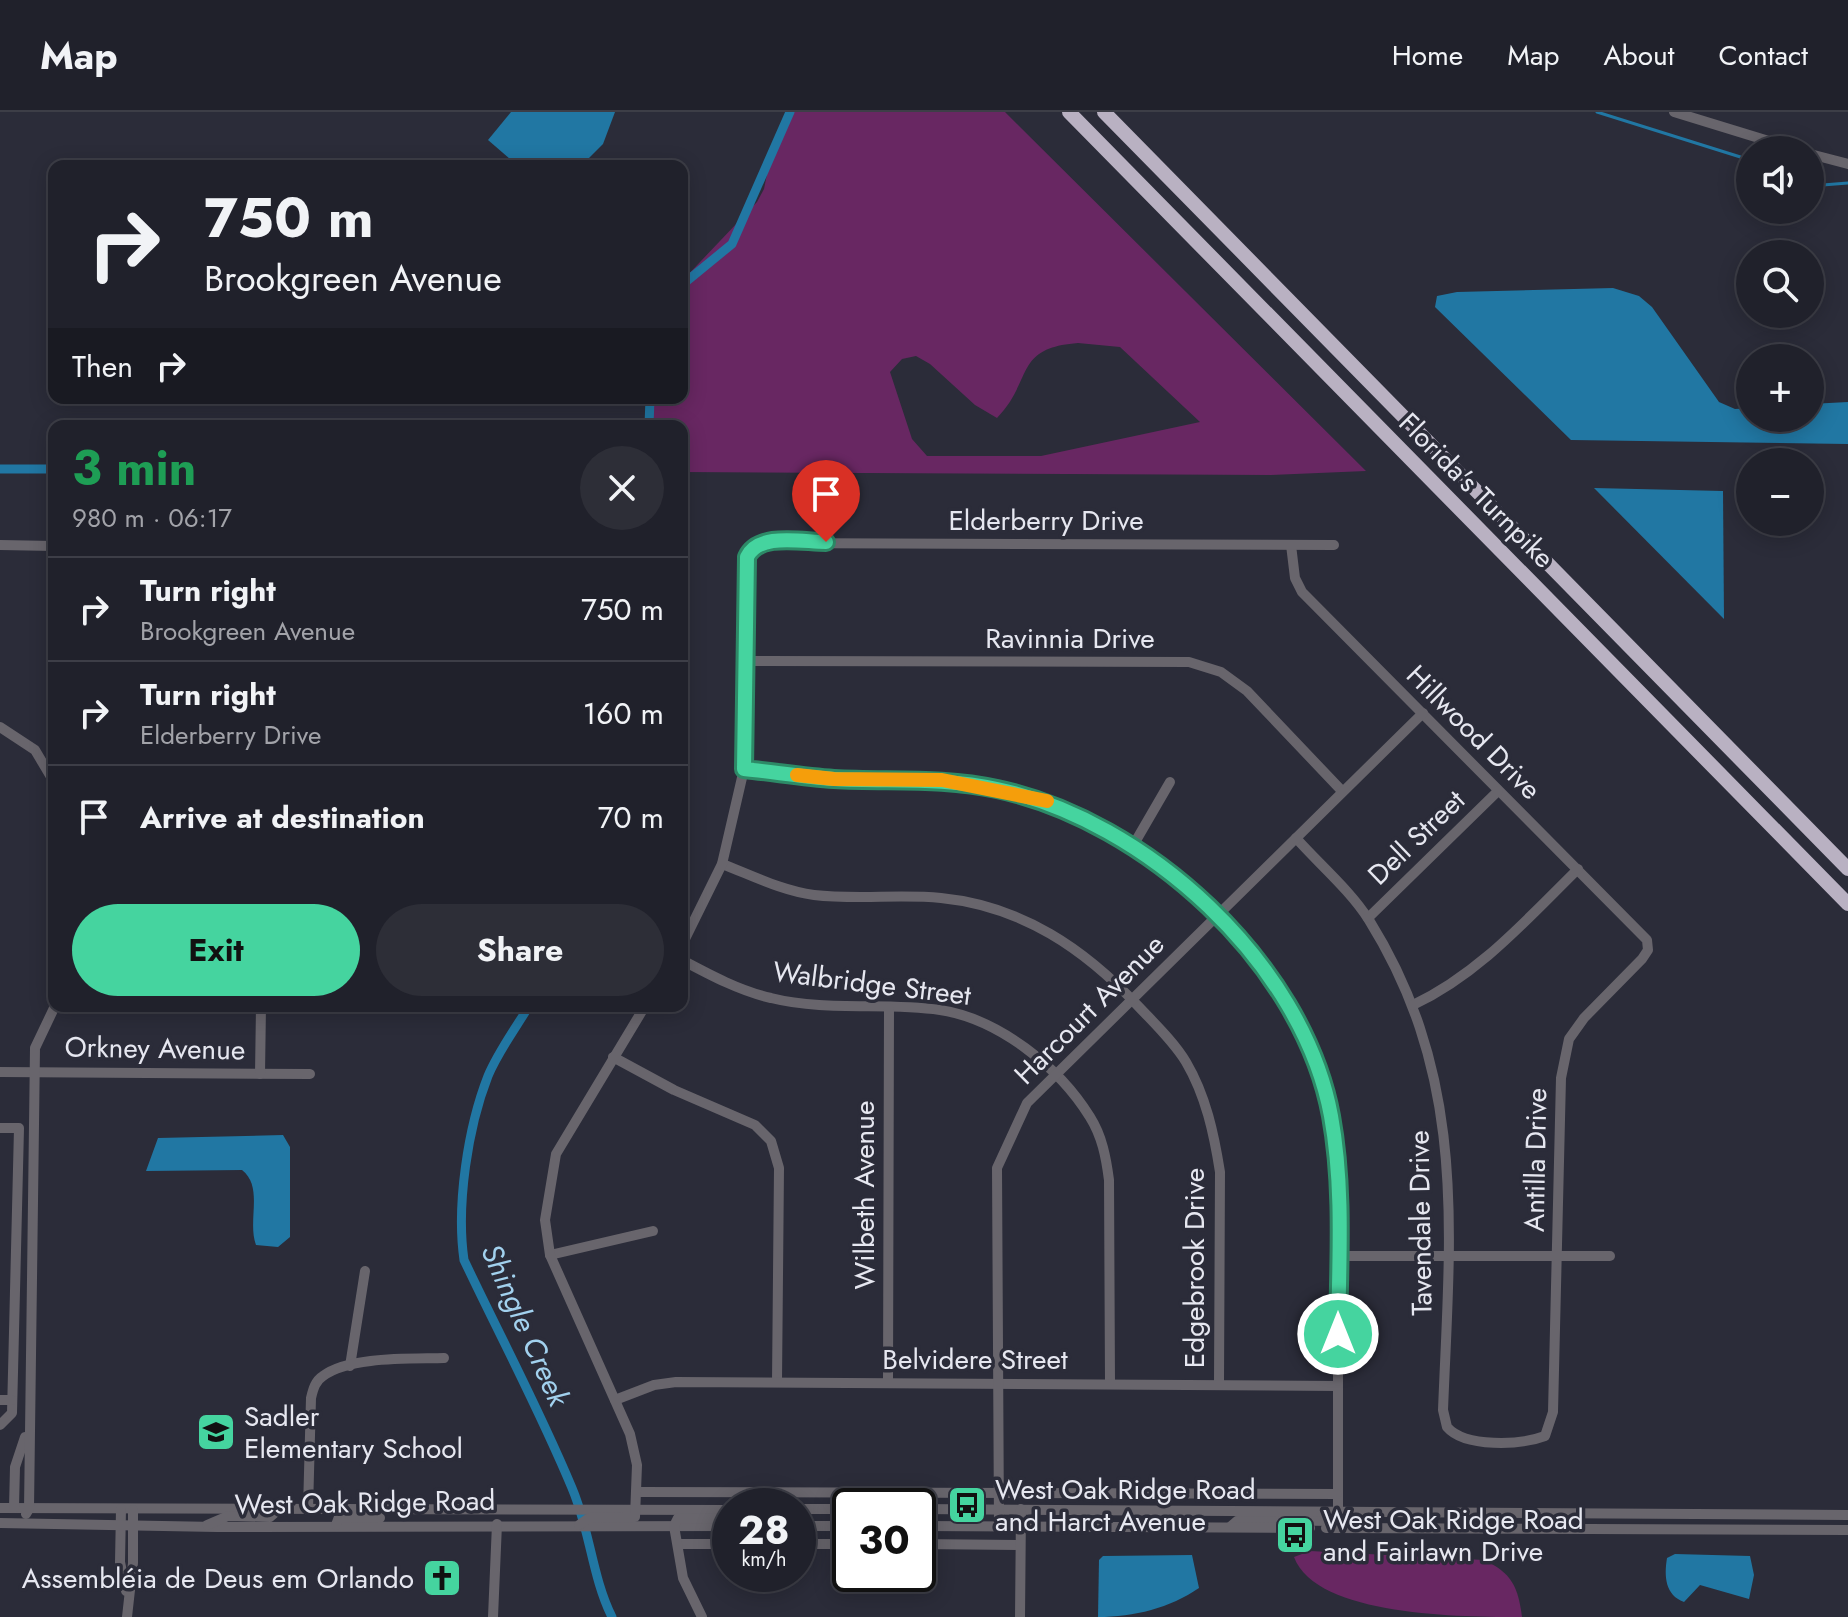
<!DOCTYPE html>
<html lang="en">
<head>
<meta charset="utf-8">
<style>
  body { margin:0; font-family:Jost,sans-serif; background:#2d2e37; color:#f1f3f6; height:100vh; display:flex; flex-direction:column; font-size:30px; white-space:nowrap }
  * { box-sizing:border-box; margin:0 }
  p { font-size:26px; color:#a2a3a9 }
  .icon { flex:none; width:44px; height:44px; fill:none; stroke:currentColor; stroke-width:2; stroke-linecap:round; stroke-linejoin:round }
  .map { position:relative; flex:1; overflow:hidden }
  .sheet { position:absolute; left:48px; top:308px; width:640px; height:592px; display:flex; flex-direction:column; background:#20212b; border-radius:16px; box-shadow:0 4px 20px #0003,0 0 0 2px #3d3e47 }
  .sheet>* { flex:none }
  .top-card { position:absolute; left:48px; top:48px; width:640px; height:244px; border-radius:16px; box-shadow:0 4px 20px #0003,0 0 0 2px #3d3e47; background:#20212b; color:#f1f3f6; overflow:hidden }
  .controls { position:absolute; left:1736px; top:24px; display:grid; gap:16px }
  .controls a { display:grid; place-items:center; width:88px; height:88px; border-radius:50%; background:#20212b; box-shadow:0 4px 20px #0003,0 0 0 2px #3d3e47; font-size:40px }
  .speed { position:absolute; left:712px; top:1376px; display:flex; gap:16px; font-size:40px; font-weight:700; text-align:center }
  .speed>* { display:grid; place-content:center; width:104px; height:104px; border-radius:50%; background:#20212b; box-shadow:0 4px 20px #0003,0 0 0 2px #3d3e47; line-height:1 }
  .speed small { font-size:20px; font-weight:400 }
  .speed .limit { border:4px solid #111; border-radius:12px; background:#fff; color:#111 }
  .pin { position:absolute; display:grid; place-items:center; width:68px; height:68px; color:#fff; margin:-82px -34px; border-radius:50% 50% 50% 0; rotate:-45deg; box-shadow:0 0 8px #0007 }
  .pin .icon { rotate:45deg }
  .me { position:absolute; width:88px; margin:-44px; rotate:0deg; stroke-linejoin:round; filter:drop-shadow(0 0 6px #0008) }
  .turn { display:flex; align-items:center; gap:28px; height:168px; padding:0 24px; font-size:36px }
  .turn .icon { width:104px; height:104px; stroke-width:2.5 }
  .turn b { display:block; font-size:56px; line-height:68px }
  .then { display:flex; align-items:center; height:76px; padding:0 24px; background:#0003; gap:16px; font-size:30px }
  .round { display:grid; place-items:center; flex:none; width:84px; height:84px; border-radius:42px; background:#2d2e37 }
  .headline { display:flex; align-items:center; justify-content:space-between; height:136px; padding:0 24px }
  h1 { font-size:48px; font-weight:700; line-height:60px; color:#1e9e55 }
  .action { display:flex; gap:16px; margin-top:auto; padding:16px 24px }
  .action a { flex:1; height:92px; border-radius:48px; background:#45d49f; color:#111; font-size:32px; font-weight:700; line-height:92px; text-align:center }
  .action a+a { background:#2d2e37; color:#f1f3f6 }
  ul { padding:0; list-style:none }
  li { display:flex; align-items:center; gap:24px; height:104px; padding:0 24px; border-top:2px solid #3d3e47 }
  li div { flex:1 }
  li b { display:block; font-size:30px }
  li em { font-style:normal }
  header { display:flex; align-items:center; gap:48px; box-sizing:border-box; height:112px; padding:0 40px; background:#20212b; border-bottom:2px solid #3d3e47 }
  header strong { font-size:38px }
  nav { display:flex; gap:44px; margin-inline-start:auto; font-size:28px }
  .map>svg:first-child { display:block }
  .green { fill:#682762; fill-rule:evenodd }
  .water { fill:#2177a3 }
  .lines { fill:none; stroke-linecap:round; stroke-linejoin:round }
  .stream { stroke:#2177a3; stroke-width:3 }
  .canal { stroke:#2177a3; stroke-width:9 }
  .minor { stroke:#68656c; stroke-width:10 }
  .highway { stroke:#b9b1c2; stroke-width:14 }
  .route-casing { stroke:#2d8a67; stroke-width:20 }
  .route { stroke:#45d49f; stroke-width:14 }
  .slow { stroke:#f59e0b; stroke-width:14 }
  .labels { text-anchor:middle; stroke-width:7; stroke-linejoin:round; paint-order:stroke }
  .street-label { font-size:28px; fill:#e6e7f0; stroke:#2b2c39 }
  .poi-label { font-size:28px; fill:#e6e7f0; stroke:#2b2c39; text-anchor:start }
  .water-label { font-size:30px; font-style:italic; fill:#a2d1ee; stroke:#2b2c39 }
</style>
</head>
<body>
<header>
<strong>Map</strong>
<nav><a>Home</a><a>Map</a><a>About</a><a>Contact</a></nav>
</header>
<div class="map">
<svg width="1848" height="1505" viewBox="0 0 1848 1505">
  <rect width="100%" height="100%" fill="#2b2c39"/>
  <g class="green">
    <path d="M791,0h214l361,359 -95,4 -589,-3v-46h-34l1,-28h33v-117l75,-79 7,-13 10,-49zM1078,231l42,4 80,75 -159,34h-114l-15,-17 -22,-67 12,-13 14,-3 14,8 45,41 22,13c37,-38 16,-70 81,-75z"/>
    <path d="M1310,1439l174,9c28,13 34,27 38,57 -58,0 -206,0 -228,-60z"/>
  </g>
  <g class="water">
    <path d="M511,0h104l-12,32 -22,22h-63l-30,-26z"/>
    <path d="M1613,176l26,8 13,11 67,95 16,7 15,-1v10h60v-14l38,-2v42l-277,-4 -136,-133 2,-11 20,-4z"/>
    <path d="M1594,376l129,3 1,128z"/>
    <path d="M283,1023l7,12v90l-12,10 -22,-2c-9,-24 8,-58 -14,-75l-96,1 12,-33z"/>
    <path d="M1675,1442l75,2 4,19 -5,24 -49,-14 -16,17c-19,-7 -20,-26 -17,-44z"/>
    <path d="M1192,1443l7,33c-29,20 -65,29 -101,29l1,-57 4,-4z"/>
  </g>
  <g class="lines">
    <g class="stream">
      <path d="M1597,0l153,48"/>
      <path d="M1810,74l38,-3"/>
    </g>
    <g class="canal">
      <path d="M682,173l50,-41 58,-132"/>
      <path d="M649,314l1,-28"/>
      <path d="M0,357h54"/>
      <path d="M529,894c-14,23 -31,46 -41,70 -20,51 -32,129 -24,184 36,76 76,151 108,228 18,42 20,89 40,129"/>
    </g>
    <g class="minor">
      <path d="M1674,0l124,38"/>
      <path d="M1810,42l38,10"/>
      <path d="M0,433l54,1"/>
      <path d="M1291,433l4,33 7,14 345,348 1,10 -6,9 -58,59 -15,21 -8,39 -8,334 -8,24c-24,9 -80,12 -98,-9l-4,-17c7,-178 25,-331 -74,-490 -19,-30 -50,-56 -73,-82"/>
      <path d="M746,549l443,1 32,10 26,19 95,100"/>
      <path d="M0,615l35,23 19,32"/>
      <path d="M744,657c30,3 60,8 90,10 55,3 109,-2 163,10 138,29 278,149 323,285 10,31 14,63 18,95v348l-3,4 -81,-1 -17,1 -7,6"/>
      <path d="M1134,732l36,-62"/>
      <path d="M722,752c29,11 60,27 92,31 42,5 85,-1 127,3 81,8 144,51 198,109 16,17 35,35 47,55 20,34 28,72 34,110l-1,212"/>
      <path d="M1368,806l130,-127"/>
      <path d="M682,833l40,-81 22,-95 1,-200 2,-12 11,-14 576,2"/>
      <path d="M682,848c28,15 58,31 89,38 56,14 113,4 169,12 59,9 119,57 150,107 12,19 16,40 19,63l1,204"/>
      <path d="M1413,893c66,-31 114,-86 165,-136"/>
      <path d="M613,945l61,33 81,35 16,16 8,27 -2,214"/>
      <path d="M0,960l310,2"/>
      <path d="M260,962l1,-68"/>
      <path d="M0,1016h19l-7,285 -12,12"/>
      <path d="M550,1143l103,-24"/>
      <path d="M1339,1144h271"/>
      <path d="M350,1254l15,-95"/>
      <path d="M888,1271l1,-375"/>
      <path d="M0,1288h12"/>
      <path d="M615,1288l39,-15 22,-3 662,4"/>
      <path d="M637,1380l700,2"/>
      <path d="M0,1396l730,2"/>
      <path d="M14,1396l1,-41 10,-30"/>
      <path d="M121,1397l-1,53 6,29"/>
      <path d="M798,1397h52"/>
      <path d="M918,1397l930,6"/>
      <path d="M308,1398l3,-112c2,-8 4,-17 12,-22 26,-20 89,-17 121,-18"/>
      <path d="M26,1402l3,-5 6,-461 20,-42"/>
      <path d="M0,1411l217,4 513,-1"/>
      <path d="M207,1413l21,-9 42,1 8,-7"/>
      <path d="M336,1413l3,-8 41,1"/>
      <path d="M579,1413l10,-7 46,-1 2,-52 -7,-31 -80,-179 -5,-35 11,-66 89,-148"/>
      <path d="M798,1414h52"/>
      <path d="M918,1414l392,2"/>
      <path d="M999,1415l-2,-359 30,-65 396,-390"/>
      <path d="M1326,1416l522,2"/>
      <path d="M679,1432h51"/>
      <path d="M798,1432h52"/>
      <path d="M918,1432l102,1"/>
      <path d="M127,1505l6,-54v-53"/>
      <path d="M493,1505l4,-93"/>
      <path d="M702,1505l-19,-39 -9,-52 4,-8 52,1"/>
      <path d="M1020,1505l1,-108"/>
    </g>
    <g class="highway">
      <path d="M1069,0l779,792"/>
      <path d="M1104,0l744,757"/>
    </g>
  </g>
  <g class="lines">
    <defs>
      <path id="route" d="M826,430c-24,0 -67,-10 -79,15l-3,212c30,3 60,8 90,10 55,3 109,-2 163,10 148,31 306,174 334,327 13,71 8,146 7,218"/>
    </defs>
    <use href="#route" class="route-casing"/>
    <use href="#route" class="route"/>
    <path class="slow" d="M797,663l37,4 108,1 105,21"/>
  </g>
  <defs>
    <symbol id="school-square" viewBox="-11 -11 22 22"><rect x="-9" y="-9" width="18" height="18" rx="4" fill="#45d49f" stroke="#2b2c39"/><path d="M0-5L7-2L0 1L-7-2ZM-4 1L0 2.5L4 1V4Q0 6-4 4Z" fill="#111"/></symbol>
    <symbol id="bus-square" viewBox="-11 -11 22 22"><rect x="-9" y="-9" width="18" height="18" rx="4" fill="#45d49f" stroke="#2b2c39"/><path d="M-5-6H5V4H4V6H2V4H-2V6H-4V4H-5ZM-3.5-4V0h7V-4ZM-3.5 1.2v1.5H-2V1.2ZM2 1.2v1.5H3.5V1.2Z" fill="#111"/></symbol>
    <symbol id="church-square" viewBox="-11 -11 22 22"><rect x="-9" y="-9" width="18" height="18" rx="4" fill="#45d49f" stroke="#2b2c39"/><path d="M-1.2-6h2.4v3.5h3.3v2.4h-3.3V6h-2.4V-.1h-3.3v-2.4h3.3Z" fill="#111"/></symbol>
  </defs>
  <g fill-rule="evenodd">
    <use href="#school-square" x="194" y="1298" width="44" height="44"/>
    <use href="#bus-square" x="945" y="1371" width="44" height="44"/>
    <use href="#bus-square" x="1273" y="1401" width="44" height="44"/>
    <use href="#church-square" x="420" y="1444" width="44" height="44"/>
  </g>
  <g class="labels">
    <g class="street-label">
      <text transform="translate(1477 378) rotate(45)" y="10">Florida's Turnpike</text>
      <text x="1046" y="418">Elderberry Drive</text>
      <text x="1070" y="536">Ravinnia Drive</text>
      <text transform="translate(1474 620) rotate(45)" y="10">Hillwood Drive</text>
      <text transform="translate(1416 725) rotate(-44)" y="10">Dell Street</text>
      <text transform="translate(872 871) rotate(7)" y="10">Walbridge Street</text>
      <text transform="translate(1089 897) rotate(-45)" y="10">Harcourt Avenue</text>
      <text transform="translate(155 936) rotate(1)" y="10">Orkney Avenue</text>
      <text transform="translate(1535 1048) rotate(-89)" y="10">Antilla Drive</text>
      <text transform="translate(864 1083) rotate(-90)" y="10">Wilbeth Avenue</text>
      <text transform="translate(1420 1111) rotate(-91)" y="10">Tavendale Drive</text>
      <text transform="translate(1194 1156) rotate(-90)" y="10">Edgebrook Drive</text>
      <text x="975" y="1257">Belvidere Street</text>
      <text transform="translate(365 1390) rotate(-1)" y="10">West Oak Ridge Road</text>
    </g>
    <g class="poi-label">
      <text x="244" y="1314">Sadler<tspan x="244" dy="32">Elementary School</tspan></text>
      <text x="995" y="1387">West Oak Ridge Road<tspan x="995" dy="32">and Harct Avenue</tspan></text>
      <text x="1323" y="1417">West Oak Ridge Road<tspan x="1323" dy="32">and Fairlawn Drive</tspan></text>
      <text x="414" y="1476" text-anchor="end">Assembléia de Deus em Orlando</text>
    </g>
    <g class="water-label">
      <text transform="translate(525 1213) rotate(66)" y="10">Shingle Creek</text>
    </g>
  </g>
</svg>
<div class="controls">
<a><svg class="icon" aria-label="sound" viewBox="0 0 24 24"><path d="M4 9h4l5-4v14l-5-4H4zM17 9q2 3 0 6"/></svg></a>
<a><svg class="icon" aria-label="search" viewBox="0 0 24 24"><circle cx="10" cy="10" r="6"/><path d="M15 15l6 6"/></svg></a>
<a>+</a>
<a>−</a>
</div>
<div class="speed"><div>28<small>km/h</small></div><div class="limit">30</div></div>
<div class="pin" style="left:826px;top:430px;background:#d93025"><svg class="icon" aria-label="arrive" viewBox="0 0 24 24"><path d="M6 21V4h12l-3 4 3 4H6"/></svg></div>
<svg class="me" style="left:1338px;top:1222px" viewBox="-20 -20 40 40"><circle r="17" fill="#45d49f" stroke="#fff" stroke-width="3"/><path d="M0-11L8 9 0 5-8 9z" fill="#fff"/></svg>
<div class="top-card">
<div class="turn"><svg class="icon" aria-label="right" viewBox="0 0 24 24"><path d="M7 20v-9h11M14 6l5 5-5 5"/></svg><div><b>750 m</b>Brookgreen Avenue</div></div>
<div class="then">Then<svg class="icon" aria-label="right" viewBox="0 0 24 24"><path d="M7 20v-9h11M14 6l5 5-5 5"/></svg></div>
</div>
<section class="sheet">
<div class="headline"><div><h1>3 min</h1><p>980 m · 06:17</p></div><a class="round"><svg class="icon" aria-label="close" viewBox="0 0 24 24"><path d="M6 6l12 12M18 6L6 18"/></svg></a></div>
<ul>
<li><svg class="icon" aria-label="right" viewBox="0 0 24 24"><path d="M7 20v-9h11M14 6l5 5-5 5"/></svg><div><b>Turn right</b><p>Brookgreen Avenue</p></div><em>750 m</em></li>
<li><svg class="icon" aria-label="right" viewBox="0 0 24 24"><path d="M7 20v-9h11M14 6l5 5-5 5"/></svg><div><b>Turn right</b><p>Elderberry Drive</p></div><em>160 m</em></li>
<li><svg class="icon" aria-label="arrive" viewBox="0 0 24 24"><path d="M6 21V4h12l-3 4 3 4H6"/></svg><div><b>Arrive at destination</b></div><em>70 m</em></li>
</ul>
<div class="action"><a>Exit</a><a>Share</a></div>
</section>
</div>
</body>
</html>
